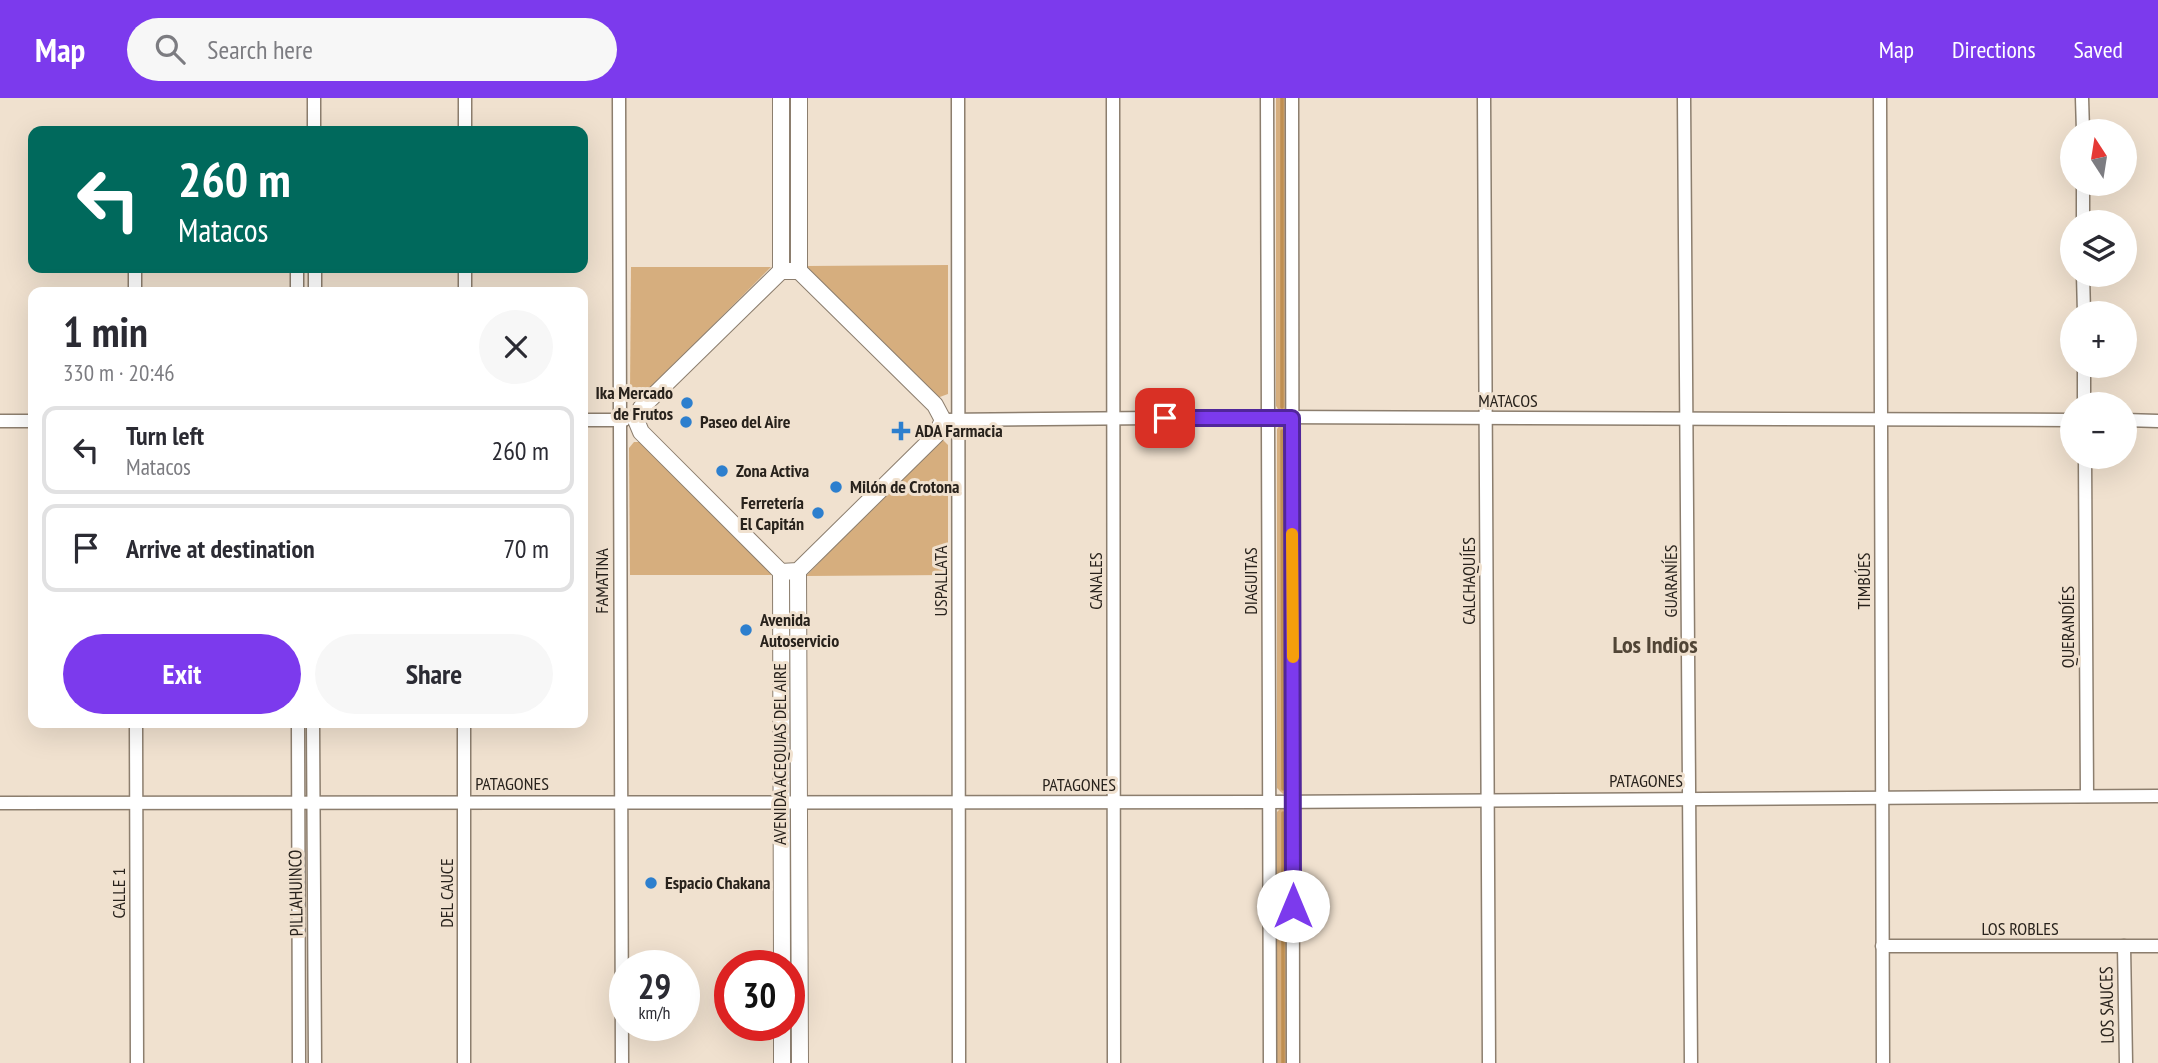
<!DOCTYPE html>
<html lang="en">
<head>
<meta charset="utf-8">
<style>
  body { margin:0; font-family:"PT Sans Narrow",sans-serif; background:#f7f7f7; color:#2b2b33; height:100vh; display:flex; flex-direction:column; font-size:26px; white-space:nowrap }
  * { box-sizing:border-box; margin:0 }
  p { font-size:23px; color:#7c7c81 }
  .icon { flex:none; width:38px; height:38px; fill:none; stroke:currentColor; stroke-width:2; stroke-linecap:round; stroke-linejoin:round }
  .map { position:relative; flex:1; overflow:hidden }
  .details { position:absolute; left:28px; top:189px; width:560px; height:441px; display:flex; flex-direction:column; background:#fff; border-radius:14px; box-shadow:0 7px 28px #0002 }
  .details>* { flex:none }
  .guide { position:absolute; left:28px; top:28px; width:560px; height:147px; border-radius:14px; box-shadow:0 7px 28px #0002; background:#00695c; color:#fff; overflow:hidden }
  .needle { width:46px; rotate:348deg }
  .buttons { position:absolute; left:2060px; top:21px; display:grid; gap:14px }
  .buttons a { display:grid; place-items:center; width:77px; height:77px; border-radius:50%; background:#fff; box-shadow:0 7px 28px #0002; font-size:35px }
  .speed { position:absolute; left:609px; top:852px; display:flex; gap:14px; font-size:35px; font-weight:700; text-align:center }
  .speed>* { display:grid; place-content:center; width:91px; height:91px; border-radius:50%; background:#fff; box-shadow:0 7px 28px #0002; line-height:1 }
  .speed small { font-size:18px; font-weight:400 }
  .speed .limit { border:10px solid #d22; background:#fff; color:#111 }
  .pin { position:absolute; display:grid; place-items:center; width:60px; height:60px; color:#fff; margin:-30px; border-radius:14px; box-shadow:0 4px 10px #0006 }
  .me { position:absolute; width:77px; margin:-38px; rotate:0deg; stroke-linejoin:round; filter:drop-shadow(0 0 5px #0008) }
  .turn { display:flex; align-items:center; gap:24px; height:147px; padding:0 35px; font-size:32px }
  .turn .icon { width:91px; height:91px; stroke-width:2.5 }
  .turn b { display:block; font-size:49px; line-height:60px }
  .round { display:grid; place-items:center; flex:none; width:74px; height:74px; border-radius:37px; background:#f7f7f7 }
  .head { display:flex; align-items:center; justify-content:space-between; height:119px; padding:0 35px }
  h1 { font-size:42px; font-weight:600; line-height:52px }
  .primary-button { display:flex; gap:14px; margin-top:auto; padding:14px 35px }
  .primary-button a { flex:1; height:80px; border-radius:42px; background:#7c3aed; color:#fff; font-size:28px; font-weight:600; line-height:80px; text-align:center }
  .primary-button a+a { background:#f7f7f7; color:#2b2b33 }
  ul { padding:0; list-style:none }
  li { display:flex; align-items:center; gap:21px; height:88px; margin:0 14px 10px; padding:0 21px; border:4px solid #e1e1e2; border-radius:14px }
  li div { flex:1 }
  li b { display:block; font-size:26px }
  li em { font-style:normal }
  header { display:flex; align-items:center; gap:42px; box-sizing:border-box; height:98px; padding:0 35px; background:#7c3aed; color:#fff }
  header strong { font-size:33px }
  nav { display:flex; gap:38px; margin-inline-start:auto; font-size:24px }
  .search { width:490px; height:63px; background:#f7f7f7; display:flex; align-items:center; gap:18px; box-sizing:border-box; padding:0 24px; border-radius:38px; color:#7c7c81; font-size:26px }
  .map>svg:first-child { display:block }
  .green { fill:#d6ae7e }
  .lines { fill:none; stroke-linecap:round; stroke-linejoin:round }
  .stream { stroke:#bf8f52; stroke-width:3.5 }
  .minor-casing { stroke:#8c7e6e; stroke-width:15 }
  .tertiary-casing { stroke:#8c7e6e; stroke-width:18 }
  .minor { stroke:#fff; stroke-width:12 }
  .tertiary { stroke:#fff; stroke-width:16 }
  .route-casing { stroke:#51269a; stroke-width:18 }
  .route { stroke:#7c3aed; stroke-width:12 }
  .slow { stroke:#f59e0b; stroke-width:12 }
  .poi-dot { fill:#2d7fce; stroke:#f0e1cf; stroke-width:2.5 }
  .labels { text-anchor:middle; stroke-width:6; stroke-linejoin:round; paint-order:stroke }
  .poi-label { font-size:18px; font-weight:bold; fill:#28221c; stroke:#f0e1cf; text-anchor:start }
  .street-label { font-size:18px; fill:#28221c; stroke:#f0e1cf }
  .district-label { font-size:24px; font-weight:bold; fill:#514536; stroke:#f0e1cf }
</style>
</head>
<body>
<header>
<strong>Map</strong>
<div class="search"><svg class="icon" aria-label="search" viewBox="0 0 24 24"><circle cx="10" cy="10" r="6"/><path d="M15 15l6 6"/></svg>Search here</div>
<nav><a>Map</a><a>Directions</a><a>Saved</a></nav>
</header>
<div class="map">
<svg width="2158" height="965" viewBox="0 0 2158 965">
  <rect width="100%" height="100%" fill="#f0e1cf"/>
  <g class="green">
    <path d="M1276,0h12v312l-8,2 -4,-6z"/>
    <path d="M948,167v129l-11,4 -131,-132z"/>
    <path d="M631,169h140l-131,132h-7l-3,-7z"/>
    <path d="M1281,326l7,2 1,366 -6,2 -6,-6v-359z"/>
    <path d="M943,342l5,5v130l-142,1 130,-134z"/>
    <path d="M634,344h8l133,133h-145l-1,-127z"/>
    <path d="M1281,710l7,2 1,253h-12v-251z"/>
    <path d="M788,721h3l3,244h-6z"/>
  </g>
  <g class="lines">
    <g class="stream">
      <path d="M1282,0v309"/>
      <path d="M1282,333l1,358"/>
      <path d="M1283,715v250"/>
    </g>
    <defs>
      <g id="minor">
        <path d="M314,0v33"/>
        <path d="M619,0l3,965"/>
        <path d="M958,0l1,965"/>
        <path d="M1113,0l1,965"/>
        <path d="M1267,0l3,965"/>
        <path d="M1292,0l1,965"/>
        <path d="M1484,0l5,965"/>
        <path d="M1684,0l7,965"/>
        <path d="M1880,0l3,965"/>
        <path d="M2082,0l1,33"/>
        <path d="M465,33v-33"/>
        <path d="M2083,86v38"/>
        <path d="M135,170v24"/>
        <path d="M297,170v24"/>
        <path d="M315,170v24"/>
        <path d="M2083,177l1,38"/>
        <path d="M465,194v-24"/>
        <path d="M2084,268v38"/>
        <path d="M583,322h41"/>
        <path d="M943,322l325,-3 804,3"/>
        <path d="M2124,322l34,1"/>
        <path d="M0,323h33"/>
        <path d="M2085,359l2,339"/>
        <path d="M136,625l1,340"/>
        <path d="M298,625l1,340"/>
        <path d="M313,625l2,340"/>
        <path d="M0,705l1269,-1 889,-6"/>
        <path d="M1882,848h276"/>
        <path d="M2124,848l2,117"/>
        <path d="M464,965v-340"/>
      </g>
      <g id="tertiary">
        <path d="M781,173v-173"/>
        <path d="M798,473l2,492"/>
        <path d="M781,474l17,-1 138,-136 7,-15 -8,-15 -136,-134v-173"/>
        <path d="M782,868l-1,-394 -140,-140 -5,-12 5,-12 140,-137h18"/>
        <path d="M782,928v37"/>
      </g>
    </defs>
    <use href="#minor" class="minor-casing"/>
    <use href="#tertiary" class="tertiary-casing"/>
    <use href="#minor" class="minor"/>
    <use href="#tertiary" class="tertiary"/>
  </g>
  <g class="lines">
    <defs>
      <path id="route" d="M1165,320h127l1,488"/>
    </defs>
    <use href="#route" class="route-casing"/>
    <use href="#route" class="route"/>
    <path class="slow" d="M1292,436l1,123"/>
  </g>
  <g class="poi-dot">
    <circle cx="687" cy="305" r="7"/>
    <circle cx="686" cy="324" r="7"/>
    <path d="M897.5 322.5h7v7h7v7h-7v7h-7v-7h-7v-7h7z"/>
    <circle cx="722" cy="373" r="7"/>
    <circle cx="836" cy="389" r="7"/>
    <circle cx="818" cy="415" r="7"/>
    <circle cx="746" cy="532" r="7"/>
    <circle cx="651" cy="785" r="7"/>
  </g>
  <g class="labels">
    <g class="poi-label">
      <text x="673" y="301" text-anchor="end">Ika Mercado<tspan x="673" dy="21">de Frutos</tspan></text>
      <text x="700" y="330">Paseo del Aire</text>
      <text x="915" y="339">ADA Farmacia</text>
      <text x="736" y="379">Zona Activa</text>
      <text x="850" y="395">Milón de Crotona</text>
      <text x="804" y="411" text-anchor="end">Ferretería<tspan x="804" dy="21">El Capitán</tspan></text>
      <text x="760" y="528">Avenida<tspan x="760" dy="21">Autoservicio</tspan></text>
      <text x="665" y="791">Espacio Chakana</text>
    </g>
    <g class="street-label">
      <text x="1508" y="309">MATACOS</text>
      <text transform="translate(602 483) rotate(-90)" y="6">FAMATINA</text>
      <text transform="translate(941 483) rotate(-90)" y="6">USPALLATA</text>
      <text transform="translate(1096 483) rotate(-90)" y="6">CANALES</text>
      <text transform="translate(1251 483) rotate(-90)" y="6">DIAGUITAS</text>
      <text transform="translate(1469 483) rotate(-90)" y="6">CALCHAQUÍES</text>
      <text transform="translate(1671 483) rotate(-90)" y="6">GUARANÍES</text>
      <text transform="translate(1864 483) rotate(-90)" y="6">TIMBÚES</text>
      <text transform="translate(2068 529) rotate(-90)" y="6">QUERANDÍES</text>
      <text transform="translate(780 656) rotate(-90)" y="6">AVENIDA ACEQUIAS DEL AIRE</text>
      <text x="1646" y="689">PATAGONES</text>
      <text x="512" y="692">PATAGONES</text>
      <text x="1079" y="693">PATAGONES</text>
      <text transform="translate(119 795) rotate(-90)" y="6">CALLE 1</text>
      <text transform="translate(296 795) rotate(-91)" y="6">PILLAHUINCO</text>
      <text transform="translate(447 795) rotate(-90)" y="6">DEL CAUCE</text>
      <text x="2020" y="837">LOS ROBLES</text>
      <text transform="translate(2107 907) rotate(-91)" y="6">LOS SAUCES</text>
    </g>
    <g class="district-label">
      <text x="1655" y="555">Los Indios</text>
    </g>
  </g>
</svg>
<div class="buttons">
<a><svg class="needle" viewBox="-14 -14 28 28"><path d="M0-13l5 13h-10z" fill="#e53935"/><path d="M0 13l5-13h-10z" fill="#7c7c81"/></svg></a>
<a><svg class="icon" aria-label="layers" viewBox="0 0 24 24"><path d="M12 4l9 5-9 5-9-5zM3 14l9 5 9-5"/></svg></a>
<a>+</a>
<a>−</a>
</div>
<div class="speed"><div>29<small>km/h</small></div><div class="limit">30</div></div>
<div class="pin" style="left:1165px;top:320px;background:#d93025"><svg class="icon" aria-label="arrive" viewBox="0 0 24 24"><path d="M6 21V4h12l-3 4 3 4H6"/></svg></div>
<svg class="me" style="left:1293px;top:808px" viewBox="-20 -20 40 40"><circle r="19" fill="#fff"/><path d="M0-13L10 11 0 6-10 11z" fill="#7c3aed"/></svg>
<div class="guide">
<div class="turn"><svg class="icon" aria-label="left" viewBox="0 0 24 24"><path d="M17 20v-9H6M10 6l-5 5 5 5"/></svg><div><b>260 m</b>Matacos</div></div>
</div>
<section class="details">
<div class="head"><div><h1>1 min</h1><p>330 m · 20:46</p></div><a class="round"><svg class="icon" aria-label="close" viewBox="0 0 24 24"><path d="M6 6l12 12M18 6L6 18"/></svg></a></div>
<ul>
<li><svg class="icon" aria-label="left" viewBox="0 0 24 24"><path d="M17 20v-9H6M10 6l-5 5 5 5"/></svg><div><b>Turn left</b><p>Matacos</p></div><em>260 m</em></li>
<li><svg class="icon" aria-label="arrive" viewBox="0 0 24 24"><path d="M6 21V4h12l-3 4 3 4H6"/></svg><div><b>Arrive at destination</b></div><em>70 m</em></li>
</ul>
<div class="primary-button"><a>Exit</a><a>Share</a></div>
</section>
</div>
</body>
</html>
